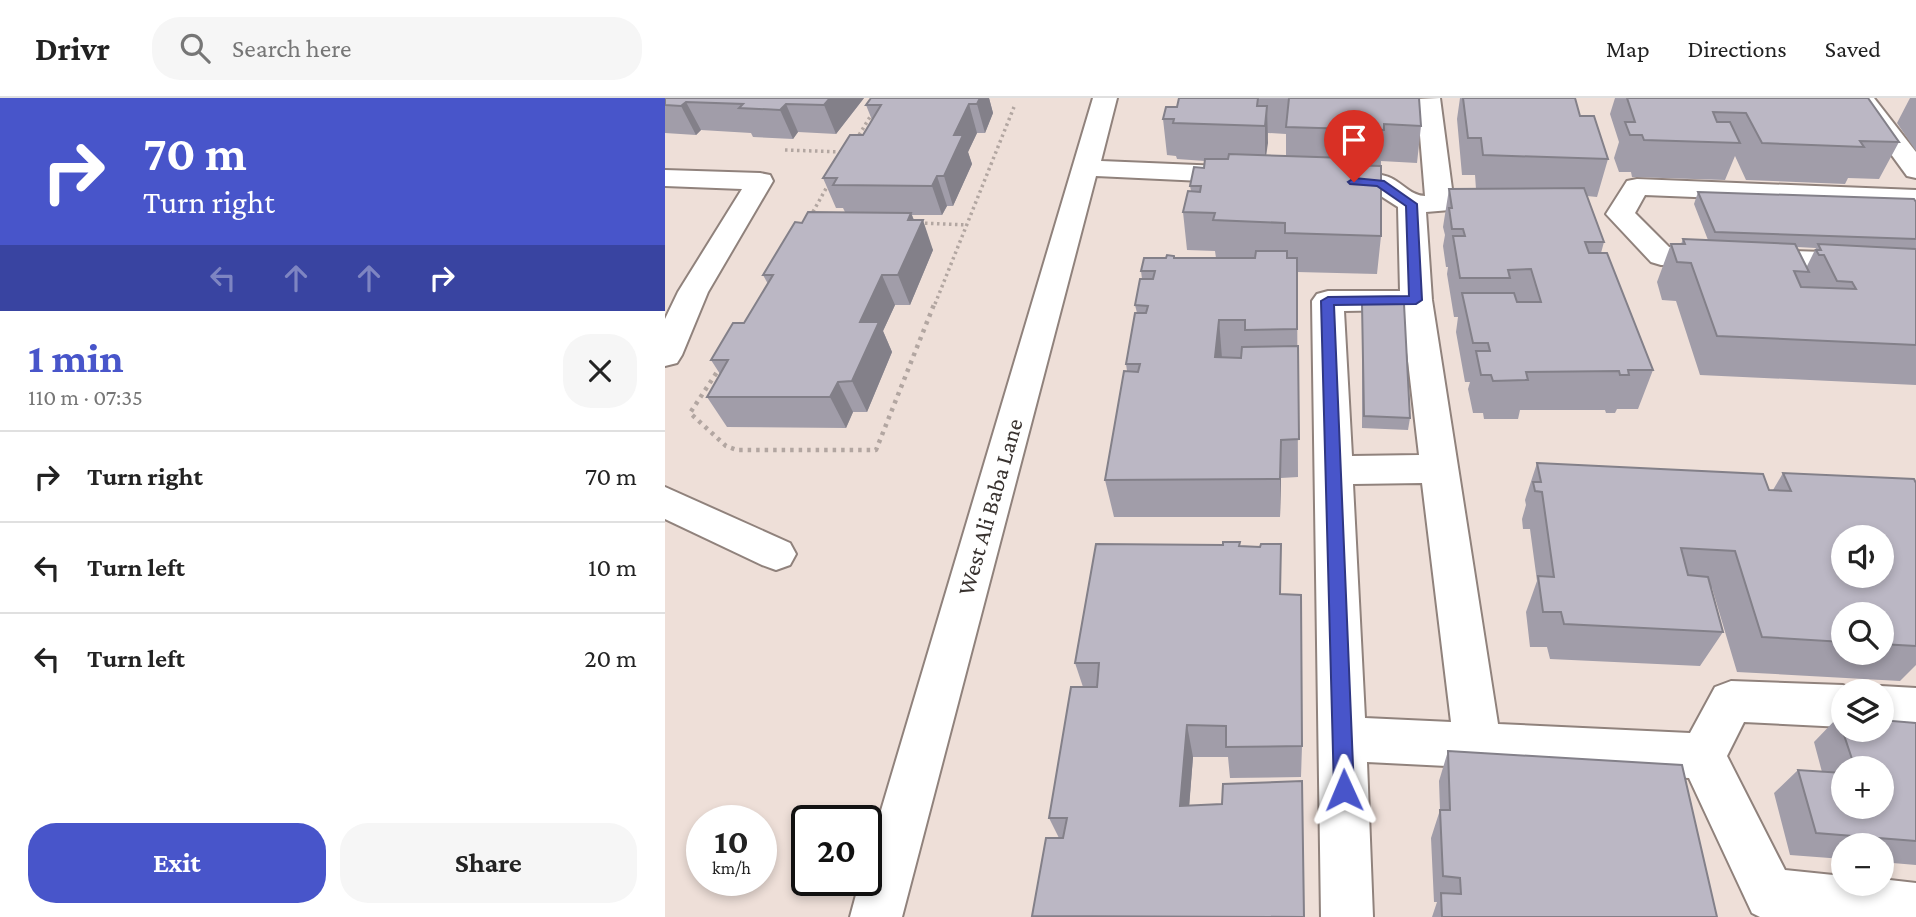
<!DOCTYPE html>
<html lang="en">
<head>
<meta charset="utf-8">
<style>
  body { margin:0; font-family:"Crimson Pro",serif; background:#f6f6f6; color:#222; height:100vh; display:flex; flex-direction:column; font-size:26px; white-space:nowrap }
  * { box-sizing:border-box; margin:0 }
  p { font-size:23px; color:#767676 }
  .icon { flex:none; width:38px; height:38px; fill:none; stroke:currentColor; stroke-width:2; stroke-linecap:round; stroke-linejoin:round }
  .map { position:relative; flex:1; overflow:hidden }
  .drawer { display:flex; flex-direction:column; background:#fff; width:665px }
  .drawer>* { flex:none }
  .top-card { background:#4855ca; color:#fff; overflow:hidden }
  .controls { position:absolute; left:1166px; top:427px; display:grid; gap:14px }
  .controls a { display:grid; place-items:center; width:63px; height:63px; border-radius:50%; background:#fff; box-shadow:0 4px 10px #0003; font-size:35px }
  .speed { position:absolute; left:21px; top:707px; display:flex; gap:14px; font-size:35px; font-weight:700; text-align:center }
  .speed>* { display:grid; place-content:center; width:91px; height:91px; border-radius:50%; background:#fff; box-shadow:0 4px 10px #0003; line-height:1 }
  .speed small { font-size:18px; font-weight:400 }
  .speed .limit { border:4px solid #111; border-radius:10px; background:#fff; color:#111 }
  .pin { position:absolute; display:grid; place-items:center; width:60px; height:60px; color:#fff; margin:-72px -30px; border-radius:50% 50% 50% 0; rotate:-45deg; box-shadow:0 0 7px #0007 }
  .pin .icon { rotate:45deg }
  .me { position:absolute; width:77px; margin:-38px; rotate:359deg; stroke-linejoin:round; filter:drop-shadow(0 0 5px #0008) }
  .turn { display:flex; align-items:center; gap:24px; height:147px; padding:0 28px; font-size:32px }
  .turn .icon { width:91px; height:91px; stroke-width:2.5 }
  .turn b { display:block; font-size:49px; line-height:60px }
  .lanes { display:flex; align-items:center; height:66px; padding:0 28px; background:#0003; justify-content:center; gap:35px; direction:ltr }
  .lanes .off { opacity:.35 }
  .round { display:grid; place-items:center; flex:none; width:74px; height:74px; border-radius:28px; background:#f6f6f6 }
  .head { display:flex; align-items:center; justify-content:space-between; height:119px; padding:0 28px }
  h1 { font-size:42px; font-weight:700; line-height:52px; color:#4855ca }
  .button { display:flex; gap:14px; margin-top:auto; padding:14px 28px }
  .button a { flex:1; height:80px; border-radius:28px; background:#4855ca; color:#fff; font-size:28px; font-weight:700; line-height:80px; text-align:center }
  .button a+a { background:#f6f6f6; color:#222 }
  ul { padding:0; list-style:none }
  li { display:flex; align-items:center; gap:21px; height:91px; padding:0 28px; border-top:2px solid #e0e0e0 }
  li div { flex:1 }
  li b { display:block; font-size:26px }
  li em { font-style:normal }
  header { display:flex; align-items:center; gap:42px; box-sizing:border-box; height:98px; padding:0 35px; background:#fff; border-bottom:2px solid #e0e0e0 }
  header strong { font-size:33px }
  nav { display:flex; gap:38px; margin-inline-start:auto; font-size:24px }
  .search { width:490px; height:63px; background:#f6f6f6; display:flex; align-items:center; gap:18px; box-sizing:border-box; padding:0 24px; border-radius:28px; color:#767676; font-size:26px }
  main { display:flex; flex:1; min-height:0 }
  .map>svg:first-child { display:block }
  .lines { fill:none; stroke-linecap:round; stroke-linejoin:round }
  .minor-casing { stroke:#90827c; stroke-width:4 }
  .path-far1 { stroke:#b2a6a1; stroke-width:3.5; stroke-dasharray:2.5 3.5; stroke-linecap:butt }
  .path { stroke:#b2a6a1; stroke-width:4.5; stroke-dasharray:3.5 5; stroke-linecap:butt }
  .minor { fill:#fff; fill-rule:evenodd }
  .wall { fill:#a19da9; fill-rule:evenodd }
  .shaded-wall { fill:#838089 }
  .building { fill:#bbb7c4; stroke:#838089; stroke-width:2; fill-rule:evenodd }
  .route { fill:#4855ca; stroke:#2f3783; stroke-width:2 }
  .labels { text-anchor:middle; stroke-width:5; stroke-linejoin:round; paint-order:stroke }
  .street-label { font-size:24px; fill:#38322f; stroke:#fff }
</style>
</head>
<body>
<header>
<strong>Drivr</strong>
<div class="search"><svg class="icon" aria-label="search" viewBox="0 0 24 24"><circle cx="10" cy="10" r="6"/><path d="M15 15l6 6"/></svg>Search here</div>
<nav><a>Map</a><a>Directions</a><a>Saved</a></nav>
</header>
<main>
<section class="drawer">
<div class="top-card">
<div class="turn"><svg class="icon" aria-label="right" viewBox="0 0 24 24"><path d="M7 20v-9h11M14 6l5 5-5 5"/></svg><div><b>70 m</b>Turn right</div></div>
<div class="lanes"><svg class="icon off" aria-label="left" viewBox="0 0 24 24"><path d="M17 20v-9H6M10 6l-5 5 5 5"/></svg><svg class="icon off" aria-label="ahead" viewBox="0 0 24 24"><path d="M12 20V5M6 11l6-6 6 6"/></svg><svg class="icon off" aria-label="ahead" viewBox="0 0 24 24"><path d="M12 20V5M6 11l6-6 6 6"/></svg><svg class="icon" aria-label="right" viewBox="0 0 24 24"><path d="M7 20v-9h11M14 6l5 5-5 5"/></svg></div>
</div>
<div class="head"><div><h1>1 min</h1><p>110 m · 07:35</p></div><a class="round"><svg class="icon" aria-label="close" viewBox="0 0 24 24"><path d="M6 6l12 12M18 6L6 18"/></svg></a></div>
<ul>
<li><svg class="icon" aria-label="right" viewBox="0 0 24 24"><path d="M7 20v-9h11M14 6l5 5-5 5"/></svg><div><b>Turn right</b></div><em>70 m</em></li>
<li><svg class="icon" aria-label="left" viewBox="0 0 24 24"><path d="M17 20v-9H6M10 6l-5 5 5 5"/></svg><div><b>Turn left</b></div><em>10 m</em></li>
<li><svg class="icon" aria-label="left" viewBox="0 0 24 24"><path d="M17 20v-9H6M10 6l-5 5 5 5"/></svg><div><b>Turn left</b></div><em>20 m</em></li>
</ul>
<div class="button"><a>Exit</a><a>Share</a></div>
</section>
<div class="map">
<svg width="1251" height="819" viewBox="0 0 1251 819">
  <rect width="100%" height="100%" fill="#eedfd8"/>
  <g class="lines">
    <defs>
      <g id="minor">
        <path d="M428,0h24l-16,63 144,6 9,2 4,6 -4,6 -9,2 -149,-7 -194,741h-52l10,-37h6v-19z"/>
        <path d="M775,0l14,106 -4,6 -24,2 6,88 66,424 192,9 25,-46 16,-6 112,4 16,6h-16v36l-99,-5 -17,34 58,114 58,6v8h38v-5l35,4v34h-156l-8,-4 -63,-135 -322,-16 6,155h-52l-9,-616 5,-7 11,-3h72l-2,-84 -25,-16 -54,-5 -3,-6 3,-6c16,-4 58,-3 72,4 12,6 21,18 34,18l-8,-97zM737,212l17,145 -67,1 -8,-145zM757,385l29,239 -86,-4 -12,-234z"/>
        <path d="M1185,0h24l42,54v26l-9,-2z"/>
        <path d="M0,72l95,3 10,2 3,6 -65,111 -26,63 -5,8 -12,3v-47l13,-27 64,-103 -77,-3z"/>
        <path d="M972,81l279,11v16l-271,-11 -10,18 34,34 247,8v18l-255,-8 -10,-3 -45,-48 21,-33z"/>
        <path d="M0,389l125,56 6,11 -6,11 -14,5 -14,-5 -97,-46z"/>
        <path d="M1216,588l35,2v42l-35,-2v-37h-13z"/>
      </g>
    </defs>
    <use href="#minor" class="minor-casing"/>
    <g class="path-far1">
      <path d="M191,42l17,-28"/>
      <path d="M120,52l58,2"/>
      <path d="M145,119l18,-32"/>
      <path d="M254,125l48,2"/>
      <path d="M270,206l79,-197"/>
    </g>
    <path class="path" d="M56,268l-31,47 36,33 11,4h139l59,-148"/>
    <use href="#minor" class="minor"/>
  </g>
  <g class="wall">
    <path d="M0,0h199l-28,36 -38,-2 -5,7 -40,-2 -2,-4 -50,-3 -5,5 -31,-2z"/>
    <path d="M324,0l4,15 -8,20h-8l-9,19 4,12 -19,42h-6l-5,9h-30l2,5 19,30 -23,55h-15l-12,26 9,21 -25,60h-14l-7,16 -119,-1 -20,-30 13,-23 -9,-14 33,-37 24,-39 -5,-9 39,-52 43,-11 -2,-4h-7l-13,-30 40,-43 9,-15 -6,-15z"/>
    <path d="M514,0h240l2,28 -4,37 -36,-2v75l-4,38 -80,-2 1,205 -17,1 -1,39h-166l-9,-37 22,-109 -1,-7 11,-51 -2,-8 7,-26 -1,-8 33,-13h42l-1,-7 -28,-1 -4,-38 8,-21 -1,-5 14,-18 1,-7 -28,-2 -1,-3 -9,-1 -4,-36 14,-12zM603,35l18,1v22l-20,-1z"/>
    <path d="M795,0h115l5,18 28,43 -11,38 -10,-1 17,46 -3,11 52,117 -15,39h-21l-2,4h-9l-1,-3h-85l-2,9h-34l-1,-6h-10l-5,-24 2,-7h-5l-9,-50 2,-15h-4l-7,-43 1,-7h-2l-3,-21 2,-11 -2,-8 6,-38h27l-1,-14h-13l-5,-56z"/>
    <path d="M950,0h253l31,44 -20,37 -31,-1 -3,6 -99,-4 -11,-24 -10,24 -93,-3 -1,-5h-12l-5,-14 5,-16 -9,-28z"/>
    <path d="M1245,0h6v53l-19,-28z"/>
    <path d="M1033,94l218,10v183l-216,-10 -24,-74 -14,-1 -5,-18 14,-38h10l2,-5 25,1 -14,-36zM1132,149l19,1 -10,20z"/>
    <path d="M697,205l48,115 -2,12 -46,-2z"/>
    <path d="M872,365l232,27h4l10,-17 133,10v182l-16,16 -163,-9 -25,-84 -1,-1 12,45 -23,34 -150,-7 -3,-12h-17l-4,-35 11,-31 -7,-52h-7l-1,-10 4,-14 -1,-5zM1178,516h38v39h-38z"/>
    <path d="M575,444v4l41,48 21,152 -1,31 -71,1 -2,-21h-35l-4,49 115,111h-271l26,-79 -10,-20 34,-131 -8,-24 148,-118z"/>
    <path d="M1173,619l78,6v142l-35,-3v-17h-38v14l-53,-4 -16,-62 24,-23 24,2 -8,-30zM1178,670h38l-38,39z"/>
    <path d="M783,653l269,166h-285l5,-15h-3l-3,-64 9,-28 -1,-29z"/>
  </g>
  <g class="shaded-wall">
    <path d="M165,0h34l-28,36 -12,-29z"/>
    <path d="M312,0h12l4,15 -8,20 -8,-29z"/>
    <path d="M21,4l15,28 -5,5 -15,-29z"/>
    <path d="M121,6l12,28 -5,7 -13,-29z"/>
    <path d="M304,6l8,29 -9,19 4,12 -19,42 -9,-30 10,-41z"/>
    <path d="M602,8l1,37 -3,20v-37z"/>
    <path d="M272,78l10,30 -5,9 -10,-29z"/>
    <path d="M246,115l7,18 5,-11 10,30 -23,55 -12,-30 10,-55z"/>
    <path d="M217,177l13,30 -12,26 9,21 -25,60 -15,-31 8,-59z"/>
    <path d="M554,222l3,38 -7,-1z"/>
    <path d="M173,284l15,30 -7,16 -16,-31z"/>
    <path d="M616,342v38l-1,39v-38z"/>
    <path d="M522,627l6,32 -6,77 -7,-28z"/>
  </g>
  <g class="building">
    <path d="M0,0h165l-6,7 -38,-1 -6,6 -41,-2 4,-4 -57,-2 -5,4 -16,-1z"/>
    <path d="M206,0h109l-3,6h-8l-15,31h9l-19,41h-7l-5,10 -99,-1 4,-7h-14l27,-43h13l18,-30h-15z"/>
    <path d="M514,0h79l-1,8h10l-2,20 -92,-3 1,-4h-11l3,-12h11z"/>
    <path d="M624,0h130l2,28 -37,-2v6l-98,-3z"/>
    <path d="M798,0h112l5,18h14l14,43 -125,-4 -2,-17h-13z"/>
    <path d="M962,0h241l31,44 -39,-1 4,6 -102,-4 -16,-30 -33,-1 4,10h13l10,21 -96,-3 -2,-5h-12l-5,-13h10z"/>
    <path d="M564,56l118,4v7l34,1v70l-96,-3v-10l-72,-3 2,-7 -32,-1 5,-21 12,1 1,-6h-11l4,-19 10,1 1,-9h23z"/>
    <path d="M919,90l20,54h-19l4,11h18l46,117h-25l1,5h-9l-1,-4 -93,1 2,8 -35,1 -2,-6h-10l-5,-24h14l-2,-8h-15l-11,-50h52l3,9h24l-10,-33 -23,1 2,8h-50l-7,-42h12l-2,-7h-11l-3,-21h3l-3,-19z"/>
    <path d="M1033,94l216,7 2,3v37l-201,-7z"/>
    <path d="M143,114l103,1 -3,7h15l-25,55h-16l-22,47h19l-27,59 -14,1 -8,15h-123l21,-37h-17l22,-37h11l29,-48h-10l32,-53 7,1z"/>
    <path d="M1018,141l112,5 14,28 -15,-1 7,16 55,2 -4,-7 -15,-1 -13,-26h-5l-3,-5h5l-3,-6 98,5v96l-199,-9 -26,-73 -14,-1 -6,-18h14z"/>
    <path d="M591,153h31v7h10v71l-52,1v-10h-26l-4,37 26,1 1,-11 56,-1 1,93 -18,1 -1,39 -175,1 19,-109 14,1 2,-8h-14l9,-51h11l2,-7 -13,-1 5,-26h13l2,-8h-14l3,-13h22l1,-3 7,1v2h81z"/>
    <path d="M697,205l42,1 6,114 -46,-2z"/>
    <path d="M872,365l226,11 6,16 22,1 -8,-18 131,6 2,4v163l-35,-2v-30h-38v28l-81,-5 -27,-86 -54,-3 7,27 20,2 15,55 -159,-8 -3,-12h-18l-5,-36 16,1 -12,-85 -7,-1 -2,-9h8zM1178,439h38v39h-38z"/>
    <path d="M558,444h17l-1,4 21,1 1,-3h20l-1,50 21,1 1,151 -76,1v-21l-39,-1 -7,81 42,-2 1,-20 79,-3 2,136 -272,-1 14,-78h17l4,-20h-18l22,-131h26l2,-24h-24l21,-119 127,1z"/>
    <path d="M1173,619h5v13h38v-10l35,3v118l-100,-8 -18,-63 45,3v34h38v-39h-26z"/>
    <path d="M783,653l234,14 35,152h-275l-1,-24 20,1 -1,-16 -17,-2 -3,-66h10z"/>
  </g>
  <path class="route" d="M689,80l30,3 33,23 5,96 -6,4 -82,1 20,485 -3,7 -7,2 -7,-2 -3,-7 -13,-489 7,-4 81,-1 -3,-90 -29,-20 -27,-2 -2,-2z"/>
  <g class="labels">
    <g class="street-label">
      <text transform="translate(325 409) rotate(-74)" y="8">West Ali Baba Lane</text>
    </g>
  </g>
</svg>
<div class="controls">
<a><svg class="icon" aria-label="sound" viewBox="0 0 24 24"><path d="M4 9h4l5-4v14l-5-4H4zM17 9q2 3 0 6"/></svg></a>
<a><svg class="icon" aria-label="search" viewBox="0 0 24 24"><circle cx="10" cy="10" r="6"/><path d="M15 15l6 6"/></svg></a>
<a><svg class="icon" aria-label="layers" viewBox="0 0 24 24"><path d="M12 4l9 5-9 5-9-5zM3 14l9 5 9-5"/></svg></a>
<a>+</a>
<a>−</a>
</div>
<div class="speed"><div>10<small>km/h</small></div><div class="limit">20</div></div>
<div class="pin" style="left:689px;top:84px;background:#d93025"><svg class="icon" aria-label="arrive" viewBox="0 0 24 24"><path d="M6 21V4h12l-3 4 3 4H6"/></svg></div>
<svg class="me" style="left:679px;top:692px" viewBox="-20 -20 40 40"><path d="M0-17L14 15 0 8-14 15z" fill="#4855ca" stroke="#fff" stroke-width="4"/></svg>
</div>
</main>
</body>
</html>
